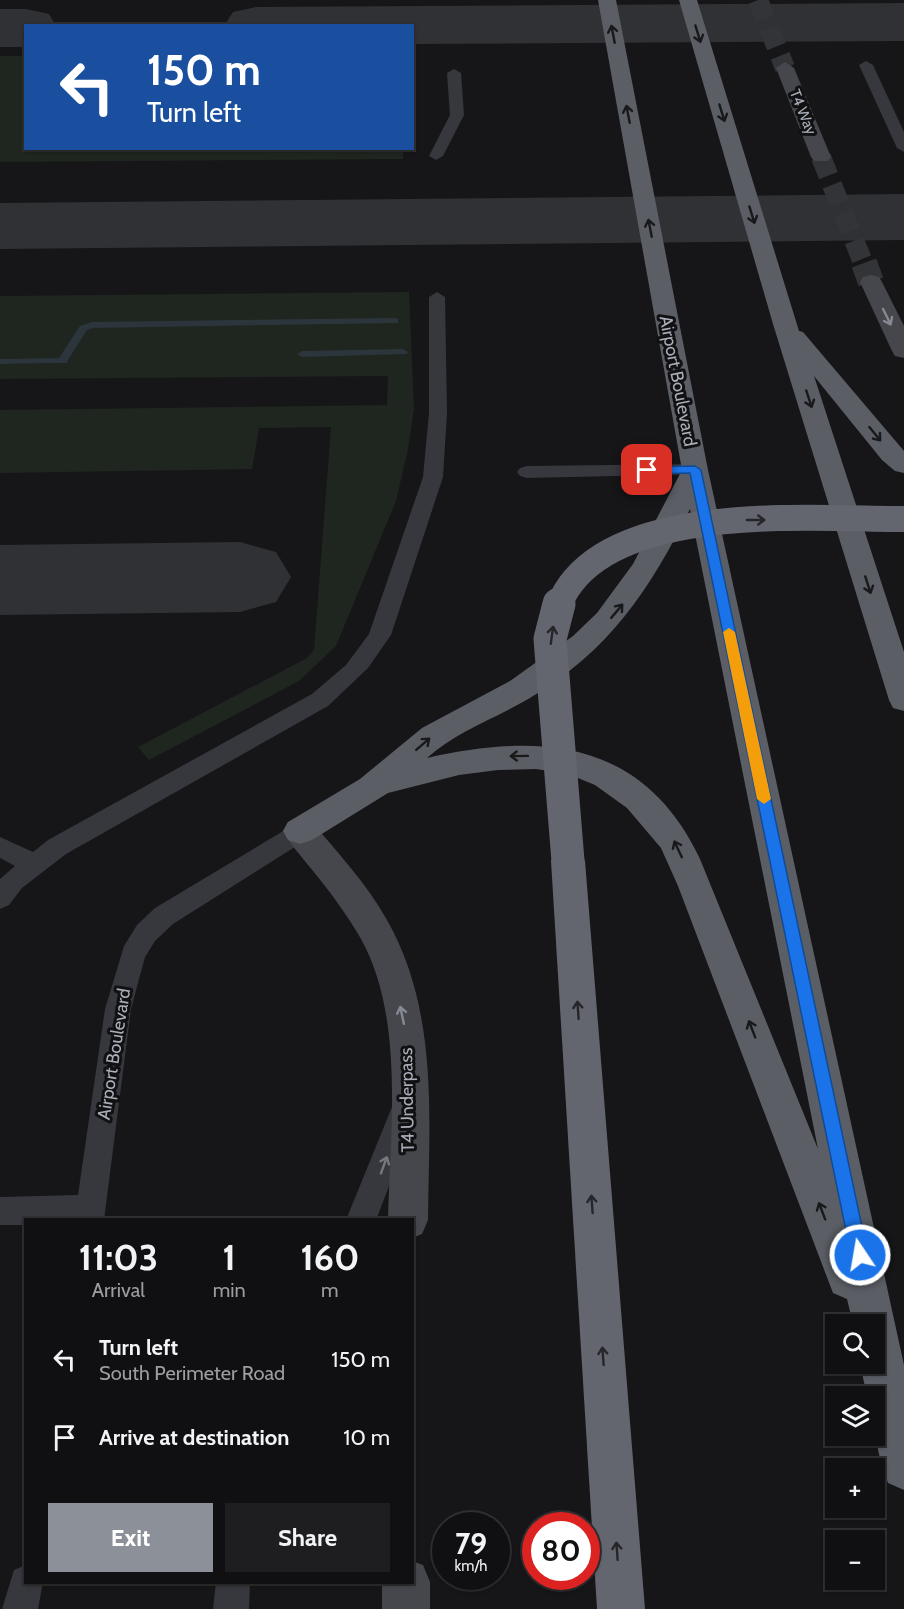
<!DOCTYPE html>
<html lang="en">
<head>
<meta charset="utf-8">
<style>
  body { margin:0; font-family:Cabin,sans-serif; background:#1e1e20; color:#f1f3f6; height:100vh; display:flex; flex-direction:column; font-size:22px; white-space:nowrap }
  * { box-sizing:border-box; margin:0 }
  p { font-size:20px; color:#9c9d9f }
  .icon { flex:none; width:33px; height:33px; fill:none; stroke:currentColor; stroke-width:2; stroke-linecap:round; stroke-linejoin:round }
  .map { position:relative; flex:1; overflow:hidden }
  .side { position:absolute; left:24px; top:1218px; width:390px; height:366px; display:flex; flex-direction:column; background:#101012; border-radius:0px; box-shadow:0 2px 4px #0004,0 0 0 2px #303032 }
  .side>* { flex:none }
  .hud { position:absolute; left:24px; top:24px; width:390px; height:126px; border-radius:0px; box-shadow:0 2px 4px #0004,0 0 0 2px #303032; background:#1a4fa0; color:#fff; overflow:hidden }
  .fabs { position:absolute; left:825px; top:1314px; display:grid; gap:12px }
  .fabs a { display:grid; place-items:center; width:60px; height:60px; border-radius:0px; background:#101012; box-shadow:0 2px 4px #0004,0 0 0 2px #303032; font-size:30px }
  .speed { position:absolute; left:432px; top:1512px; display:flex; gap:12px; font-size:30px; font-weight:700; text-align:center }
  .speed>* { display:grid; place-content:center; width:78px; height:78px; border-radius:50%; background:#101012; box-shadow:0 2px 4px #0004,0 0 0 2px #303032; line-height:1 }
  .speed small { font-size:15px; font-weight:400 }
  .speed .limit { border:9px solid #d22; background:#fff; color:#111 }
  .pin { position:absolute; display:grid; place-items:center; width:51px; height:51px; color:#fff; margin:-26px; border-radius:12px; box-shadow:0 3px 9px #0006 }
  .me { position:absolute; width:66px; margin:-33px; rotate:348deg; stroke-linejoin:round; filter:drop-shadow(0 0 4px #0008) }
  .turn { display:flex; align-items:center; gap:21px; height:126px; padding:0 24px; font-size:27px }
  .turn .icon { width:78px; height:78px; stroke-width:2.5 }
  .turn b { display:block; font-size:42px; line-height:51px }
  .eta { display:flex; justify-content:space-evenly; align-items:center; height:102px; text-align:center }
  .eta b { font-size:36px; font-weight:700; line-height:42px }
  .action { display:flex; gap:12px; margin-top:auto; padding:12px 24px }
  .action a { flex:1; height:69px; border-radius:0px; background:#8c9099; color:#fff; font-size:24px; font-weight:700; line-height:69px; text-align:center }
  .action a+a { background:#1e1e20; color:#f1f3f6 }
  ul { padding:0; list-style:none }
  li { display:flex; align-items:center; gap:18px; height:78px; padding:0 24px }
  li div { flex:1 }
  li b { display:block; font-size:22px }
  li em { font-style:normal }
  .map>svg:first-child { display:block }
  .green { fill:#1e261f }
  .water { fill:#2c353c }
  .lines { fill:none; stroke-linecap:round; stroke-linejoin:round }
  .stream { fill:#2c353c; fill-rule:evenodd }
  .taxiway { fill:#303135; fill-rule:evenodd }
  .secondary-tunnel-far1 { stroke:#333438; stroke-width:20; stroke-dasharray:20 10; stroke-linecap:butt }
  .secondary-tunnel { stroke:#333438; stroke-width:26; stroke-dasharray:26 13; stroke-linecap:butt }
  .service { fill:#37383d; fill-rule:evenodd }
  .secondary { fill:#45474d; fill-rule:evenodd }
  .trunk { fill:#5b5e65; fill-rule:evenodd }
  .motorway { fill:#63666e; fill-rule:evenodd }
  .motorway-bridge-far1 { stroke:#63666e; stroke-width:26 }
  .motorway-bridge { stroke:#63666e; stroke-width:33 }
  .oneway { stroke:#18191b }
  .oneway2 { stroke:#858993 }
  .oneway3 { stroke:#26262a }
  .oneway4 { stroke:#757881 }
  .route { fill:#1a73e8; stroke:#114b97; stroke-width:1.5 }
  .slow { fill:#f59e0b }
  .labels { text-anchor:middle; stroke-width:6; stroke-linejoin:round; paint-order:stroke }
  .far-street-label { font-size:15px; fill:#a8adb8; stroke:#111113 }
  .street-label { font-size:18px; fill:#a8adb8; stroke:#111113 }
</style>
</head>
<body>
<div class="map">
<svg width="904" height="1609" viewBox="0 0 904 1609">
  <rect width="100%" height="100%" fill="#161618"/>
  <g class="green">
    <path d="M0,56h25l1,92h377v11l-403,3z"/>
    <path d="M409,292l5,117 -6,40 -12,52 -60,145 -37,35 -150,79 -11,-13 169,-89 7,-8 17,-223 -72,1 -7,41 -252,4v-63l387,-5 1,-29 -388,3v-15l66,-1 2,-4h-68v-63z"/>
  </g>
  <path class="water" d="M68,358l-1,5 -67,1v-5z"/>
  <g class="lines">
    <g class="stream">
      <path d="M395,318l3,1v4l-305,5 -6,2 -21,33h-8l-1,-2 23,-35 12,-4z"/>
      <path d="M403,349l5,3 -1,2 -105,3 -5,-3 5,-3z"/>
    </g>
    <g class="taxiway">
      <path d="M904,3v38l-492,3v-18h-188l9,-14 23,-5z"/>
      <path d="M0,9h26l23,5 7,12h-30v21h-26z"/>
      <path d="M904,194v46l-904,9v-46z"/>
      <path d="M240,542l36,10 15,25 -15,25 -36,10 -240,3v-70z"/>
    </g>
    <g class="secondary-tunnel-far1">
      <path d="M758,0l27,68"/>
      <path d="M821,157l43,108"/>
    </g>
    <path class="secondary-tunnel" d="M864,263l7,19"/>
    <g class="service">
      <path d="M866,61l7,4 31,67v20l-7,-4 -38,-83z"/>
      <path d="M454,69l7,4 3,42 -21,41 -7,4 -7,-4 21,-41 -3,-42z"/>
      <path d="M437,292l8,5 2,116 -4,64 -52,158 -23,33 -40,38 -262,148 -44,34 -13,17 -9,4v-30l15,-13 -15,-8v-21l33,15 15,-12 264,-146 34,-29 23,-31 54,-157 6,-64v-116z"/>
      <path d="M695,464l7,2 3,4 -3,4 -175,4 -7,-2 -3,-4 3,-4 7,-2z"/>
      <path d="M300,821l9,3 3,7 -3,7 -136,86 -18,17 -10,16 -14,52 -27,211h-78v5h-26v-28l78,-2 27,-186 19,-63 13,-21 18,-17z"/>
      <path d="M402,1103l10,4 4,9 -40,104h-30l46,-113z"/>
      <path d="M26,1565v17h17l-5,27h-36l12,-39z"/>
      <path d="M216,1582h34l-1,27h-36z"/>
    </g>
    <g class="secondary">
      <path d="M785,62l9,6 37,89 -3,4h-14l-3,-4 -35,-89z"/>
      <path d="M871,275l8,2 3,5 22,44v32l-9,-2 -3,-5 -32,-69 3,-5z"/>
      <path d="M300,818l12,4c26,31 55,62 75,98 52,92 42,198 41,300l-6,14 -10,4v-18h-24c2,-87 17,-202 -27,-281 -14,-24 -30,-46 -48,-68 -10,-13 -22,-25 -30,-40l5,-9z"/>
      <path d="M412,1561l11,4 7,17v27h-48v-27h30z"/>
    </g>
    <g class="trunk">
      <path d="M598,0h18l92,470 196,895v125l-16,-7c-12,-29 -14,-56 -14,-87h-7l-7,-32h14v-40h-21l-6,-25 -14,-6 -155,-407 -17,-38 -34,-40 -32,-23 -27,-11 -32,-5 -38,1 -39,5 -71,18 -76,47 -12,4 -12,-4 -5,-9 5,-9 72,-43 62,-51 88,-47 63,-45 24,-23 36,-49 49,-94zM690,509l128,640 -118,-290c-56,-119 -158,-127 -273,-101 30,-27 69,-40 103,-60 79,-47 120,-108 160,-189z"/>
      <path d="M679,0h18l102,331 4,1 101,119v22l-9,-2 -13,-11 -68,-84 90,276v59l-11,-3 -4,-8 -116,-376z"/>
    </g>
    <path class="motorway" d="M568,847l12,4 5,10 60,748h-48l-46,-748 5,-10z"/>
    <path class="motorway-bridge-far1" d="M559,605c42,-105 253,-86 345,-86"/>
    <path class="motorway-bridge" d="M559,604l-9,35 18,222"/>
  </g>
  <defs><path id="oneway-shaft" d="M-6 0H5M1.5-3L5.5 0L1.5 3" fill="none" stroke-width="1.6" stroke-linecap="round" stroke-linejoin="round" transform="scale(1.5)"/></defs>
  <g class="oneway">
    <use href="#oneway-shaft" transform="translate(613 34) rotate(-101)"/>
    <use href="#oneway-shaft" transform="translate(698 34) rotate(73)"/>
    <use href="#oneway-shaft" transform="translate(722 113) rotate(73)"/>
    <use href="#oneway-shaft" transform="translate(628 114) rotate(-101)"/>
    <use href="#oneway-shaft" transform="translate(752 215) rotate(73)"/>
    <use href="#oneway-shaft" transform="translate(650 228) rotate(-101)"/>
    <use href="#oneway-shaft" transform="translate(809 399) rotate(72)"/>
    <use href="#oneway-shaft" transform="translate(875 434) rotate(51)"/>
    <use href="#oneway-shaft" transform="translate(868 585) rotate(72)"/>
    <use href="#oneway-shaft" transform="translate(617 611) rotate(-50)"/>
    <use href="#oneway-shaft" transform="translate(423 744) rotate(-41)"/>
    <use href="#oneway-shaft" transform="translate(519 756) rotate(179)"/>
    <use href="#oneway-shaft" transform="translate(678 849) rotate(-115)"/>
    <use href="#oneway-shaft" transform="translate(752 1029) rotate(-111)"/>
    <use href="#oneway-shaft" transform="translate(822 1211) rotate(-111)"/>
  </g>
  <g class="oneway2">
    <use href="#oneway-shaft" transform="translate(887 317) rotate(64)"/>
    <use href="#oneway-shaft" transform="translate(402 1015) rotate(-102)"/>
  </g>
  <g class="oneway3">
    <use href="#oneway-shaft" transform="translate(756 520)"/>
    <use href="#oneway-shaft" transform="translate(552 635) rotate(-82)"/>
    <use href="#oneway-shaft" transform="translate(578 1010) rotate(-94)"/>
    <use href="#oneway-shaft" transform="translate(592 1204) rotate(-94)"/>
    <use href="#oneway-shaft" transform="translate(603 1356) rotate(-94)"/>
    <use href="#oneway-shaft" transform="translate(617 1551) rotate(-94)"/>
  </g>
  <use class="oneway4" href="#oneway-shaft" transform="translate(384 1165) rotate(-70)"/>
  <path class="route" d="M695,466l6,4 167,785 -2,6 -6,3 -7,-3 -2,-6 -161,-782 -43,1 -5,-4 5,-3z"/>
  <path class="slow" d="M729,628l6,4 36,167 -7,5 -7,-5 -34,-167z"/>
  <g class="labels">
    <g class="far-street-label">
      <text transform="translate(803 112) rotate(68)" y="5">T4 Way</text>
    </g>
    <g class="street-label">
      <text transform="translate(678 381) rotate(79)" y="6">Airport Boulevard</text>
      <text transform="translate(114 1054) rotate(-81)" y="6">Airport Boulevard</text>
      <text transform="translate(407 1100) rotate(-91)" y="6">T4 Underpass</text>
    </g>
  </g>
</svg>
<div class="fabs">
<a><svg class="icon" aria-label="search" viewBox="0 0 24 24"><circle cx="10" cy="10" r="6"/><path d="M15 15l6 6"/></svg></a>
<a><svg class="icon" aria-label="layers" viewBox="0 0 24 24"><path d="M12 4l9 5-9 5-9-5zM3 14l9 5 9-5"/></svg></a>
<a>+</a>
<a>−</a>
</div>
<div class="speed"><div>79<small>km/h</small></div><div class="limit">80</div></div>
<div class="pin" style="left:647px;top:470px;background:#d93025"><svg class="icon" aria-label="arrive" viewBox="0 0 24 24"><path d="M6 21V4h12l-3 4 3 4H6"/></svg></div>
<svg class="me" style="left:860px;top:1255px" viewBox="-20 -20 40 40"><circle r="17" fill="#1a73e8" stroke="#fff" stroke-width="3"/><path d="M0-11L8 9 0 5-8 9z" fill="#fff"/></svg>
<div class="hud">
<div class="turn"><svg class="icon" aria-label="left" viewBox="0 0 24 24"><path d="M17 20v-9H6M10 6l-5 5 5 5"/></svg><div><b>150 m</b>Turn left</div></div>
</div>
<section class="side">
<div class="eta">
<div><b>11:03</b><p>Arrival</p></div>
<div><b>1</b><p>min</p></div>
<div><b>160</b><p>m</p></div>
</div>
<ul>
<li><svg class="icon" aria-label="left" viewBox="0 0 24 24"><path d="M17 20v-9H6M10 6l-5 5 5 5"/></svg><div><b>Turn left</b><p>South Perimeter Road</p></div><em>150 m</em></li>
<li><svg class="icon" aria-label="arrive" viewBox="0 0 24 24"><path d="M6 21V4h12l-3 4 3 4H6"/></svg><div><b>Arrive at destination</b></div><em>10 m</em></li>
</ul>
<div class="action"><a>Exit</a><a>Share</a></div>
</section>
</div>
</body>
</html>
